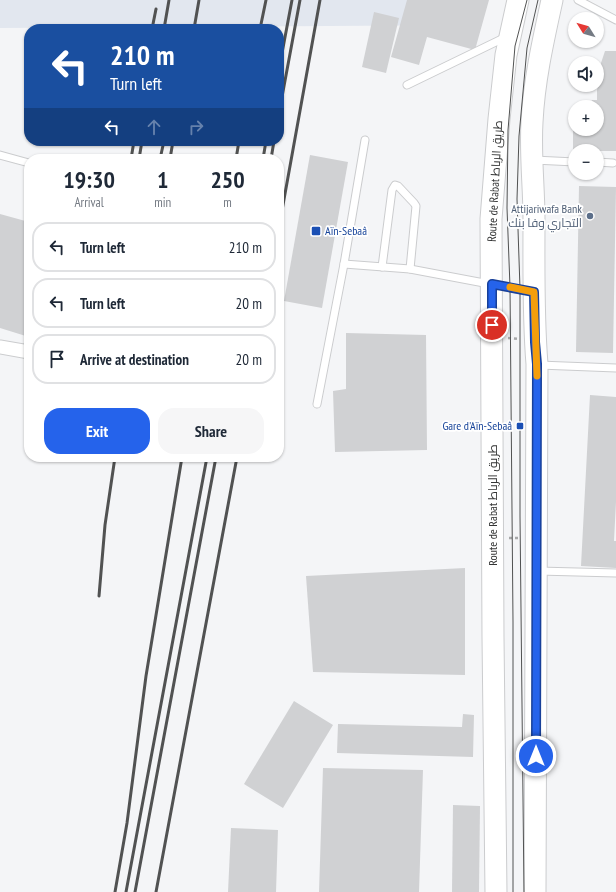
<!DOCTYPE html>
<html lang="en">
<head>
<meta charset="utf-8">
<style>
  body { margin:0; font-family:"PT Sans Narrow",Cairo,sans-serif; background:#f6f6f7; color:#1f2937; height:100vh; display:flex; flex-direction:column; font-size:15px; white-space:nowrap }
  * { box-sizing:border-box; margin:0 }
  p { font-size:13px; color:#747a83 }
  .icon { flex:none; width:22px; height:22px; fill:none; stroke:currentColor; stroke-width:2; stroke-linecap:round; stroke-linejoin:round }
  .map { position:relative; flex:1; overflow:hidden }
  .details { position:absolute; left:24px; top:154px; width:260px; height:308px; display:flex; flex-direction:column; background:#fff; border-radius:16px; box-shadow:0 1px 3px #0004 }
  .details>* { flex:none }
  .banner { position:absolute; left:24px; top:24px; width:260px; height:122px; border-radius:16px; box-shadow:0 1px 3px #0004; background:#1a4fa0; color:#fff; overflow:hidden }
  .needle { width:26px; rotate:307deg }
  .fabs { position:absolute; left:568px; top:12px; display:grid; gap:8px }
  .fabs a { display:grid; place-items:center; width:36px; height:36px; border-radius:50%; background:#fff; box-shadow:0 1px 3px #0004; font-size:20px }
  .pin { position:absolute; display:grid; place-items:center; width:34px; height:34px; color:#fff; margin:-17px; border:2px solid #fff; border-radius:50%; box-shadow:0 1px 4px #0007 }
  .me { position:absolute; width:44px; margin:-22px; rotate:0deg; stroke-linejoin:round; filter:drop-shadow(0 0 3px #0008) }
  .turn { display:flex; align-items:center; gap:14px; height:84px; padding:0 20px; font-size:18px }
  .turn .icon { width:52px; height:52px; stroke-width:2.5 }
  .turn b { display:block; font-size:28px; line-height:34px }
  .lanes { display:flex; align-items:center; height:38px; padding:0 20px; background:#0003; justify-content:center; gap:20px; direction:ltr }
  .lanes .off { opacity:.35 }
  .eta { display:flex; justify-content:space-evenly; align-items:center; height:68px; text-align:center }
  .eta b { font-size:24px; font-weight:600; line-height:28px }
  .primary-button { display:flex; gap:8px; margin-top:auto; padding:8px 20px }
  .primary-button a { flex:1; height:46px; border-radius:16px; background:#2563eb; color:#fff; font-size:16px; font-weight:600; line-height:46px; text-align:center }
  .primary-button a+a { background:#f6f6f7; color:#1f2937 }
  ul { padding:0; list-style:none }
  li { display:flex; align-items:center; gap:12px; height:50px; margin:0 8px 6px; padding:0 12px; border:2px solid #e0e1e3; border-radius:16px }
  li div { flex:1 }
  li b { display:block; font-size:15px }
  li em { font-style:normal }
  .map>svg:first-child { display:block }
  .built { fill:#e2e7ef }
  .building { fill:#d0d1d3 }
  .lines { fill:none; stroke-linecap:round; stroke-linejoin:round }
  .service-casing { stroke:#cbccce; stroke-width:9 }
  .minor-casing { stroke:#cbccce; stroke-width:15 }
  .primary-casing { stroke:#cbccce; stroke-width:23 }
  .path { stroke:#a7a8a9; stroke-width:2.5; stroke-dasharray:3 3; stroke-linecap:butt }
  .service { stroke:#fff; stroke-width:7 }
  .minor { stroke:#fff; stroke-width:13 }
  .primary { stroke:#fff; stroke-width:21 }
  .tram { stroke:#515252; stroke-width:1 }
  .rail { stroke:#515252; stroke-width:3 }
  .route-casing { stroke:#184099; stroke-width:10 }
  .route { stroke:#2563eb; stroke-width:7 }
  .slow { stroke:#f59e0b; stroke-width:7 }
  .service-dot { fill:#5c6f8a; stroke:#fff; stroke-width:1.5 }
  .transit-dot { fill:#1a4fb4; stroke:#fff; stroke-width:1.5 }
  .labels { text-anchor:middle; stroke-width:3.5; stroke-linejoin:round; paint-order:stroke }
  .street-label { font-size:12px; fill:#343535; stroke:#fff }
  .service-label { font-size:12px; fill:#4e5e75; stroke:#fff; text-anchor:end }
  .transit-label { font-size:12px; fill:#164399; stroke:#fff; text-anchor:start }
</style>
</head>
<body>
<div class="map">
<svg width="616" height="892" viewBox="0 0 616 892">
  <rect width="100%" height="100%" fill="#f4f5f7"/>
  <path class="built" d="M0,0h486l-9,25 -477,3z"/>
  <g class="building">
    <path d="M407,0h82l-14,50 -48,-13 -8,28 -28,-8z"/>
    <path d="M374,12l25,6 -13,55 -24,-6z"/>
    <path d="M605,51h11v100h-43v-24h2v2h22v-22h-8l3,-7h5v-10l3,-9 1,-18z"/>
    <path d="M310,155l38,7 -26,146 -38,-7z"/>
    <path d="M579,186l37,1 -3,166 -37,-1z"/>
    <path d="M0,214l29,8v115l-29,-9z"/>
    <path d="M346,333l80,2 1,115 -92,2 -2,-61 13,-2z"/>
    <path d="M590,395l26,2v105l-2,39h2v27l-35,-2z"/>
    <path d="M465,568v107l-152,-3 -7,-96z"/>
    <path d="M294,701l39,24 -50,83 -39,-24z"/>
    <path d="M463,714l11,1 -1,42 -136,-4 1,-29 124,3z"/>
    <path d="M323,768l100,2 -4,122h-100z"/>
    <path d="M453,805l27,1 -1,86h-27z"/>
    <path d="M231,828l47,2 -2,62h-48z"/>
  </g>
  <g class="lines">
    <defs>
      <g id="service">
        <path d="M578,0l38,20"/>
        <path d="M407,85l99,-48"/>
        <path d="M0,155l29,8"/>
        <path d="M534,160l41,2"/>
        <path d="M597,162l16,1"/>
        <path d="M344,264l66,5 122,23"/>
        <path d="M382,267l10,-77 3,-5 3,1 16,17 2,3 -6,63"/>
        <path d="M539,365l77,3"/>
        <path d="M317,404l27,-140 21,-124"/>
        <path d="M538,571l78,2"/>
      </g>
      <path id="minor" d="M0,347l29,5"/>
      <g id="primary">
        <path d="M496,892l-3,-255 -2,-418 8,-100 7,-64 12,-55"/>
        <path d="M535,892l2,-528c-4,-48 -3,-96 -3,-145 0,-32 -4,-64 -2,-97 2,-41 11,-81 20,-122"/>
      </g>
    </defs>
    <use href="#service" class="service-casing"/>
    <use href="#minor" class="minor-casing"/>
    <use href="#primary" class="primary-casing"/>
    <g class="path">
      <path d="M508,338l11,1"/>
      <path d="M509,538h11"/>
    </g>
    <use href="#service" class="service"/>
    <use href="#minor" class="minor"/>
    <use href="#primary" class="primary"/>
    <g class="tram">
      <path d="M513,892v-270l-3,-335 -3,-79 1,-78 7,-84 12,-46"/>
      <path d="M524,892l-4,-376v-227l-3,-90 2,-63 8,-88 11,-48"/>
    </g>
    <g class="rail">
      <path d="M152,29l4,-20"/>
      <path d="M164,29l5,-29"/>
      <path d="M194,29l5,-29"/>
      <path d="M260,29l6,-29"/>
      <path d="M279,69l13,-69"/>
      <path d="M279,113l21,-113"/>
      <path d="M131,159l3,-18"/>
      <path d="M139,159l3,-18"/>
      <path d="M160,159l4,-18"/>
      <path d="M170,159l3,-18"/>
      <path d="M236,159l3,-18"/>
      <path d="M263,159l3,-18"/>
      <path d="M271,159l3,-18"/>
      <path d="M279,227l41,-227"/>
      <path d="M99,596l6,-71 10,-68"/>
      <path d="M115,892l12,-69 19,-147 36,-219"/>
      <path d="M126,892l81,-435"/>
      <path d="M135,892l81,-435"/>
      <path d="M156,892l81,-435"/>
    </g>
  </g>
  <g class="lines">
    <defs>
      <path id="route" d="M492,325v-41l42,8 1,50 2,22 -1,392"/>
    </defs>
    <use href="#route" class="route-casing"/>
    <use href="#route" class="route"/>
    <path class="slow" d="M510,287l24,5 3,84"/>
  </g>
  <circle class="service-dot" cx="590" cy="216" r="4"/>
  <g class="transit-dot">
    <rect x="311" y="226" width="10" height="10" rx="2"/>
    <rect x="516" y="422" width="8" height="8" rx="2"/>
  </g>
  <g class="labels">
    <g class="street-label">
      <text transform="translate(495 181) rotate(-87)" y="4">Route de Rabat طريق الرباط</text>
      <text transform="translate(493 505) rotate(-90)" y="4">Route de Rabat طريق الرباط</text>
    </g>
    <g class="service-label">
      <text x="582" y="213">Attijariwafa Bank<tspan x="582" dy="14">التجاري وفا بنك</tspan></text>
    </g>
    <g class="transit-label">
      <text x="325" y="235">Aïn-Sebaâ</text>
      <text x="512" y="430" text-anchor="end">Gare d'Aïn-Sebaâ</text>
    </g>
  </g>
</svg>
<div class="fabs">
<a><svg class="needle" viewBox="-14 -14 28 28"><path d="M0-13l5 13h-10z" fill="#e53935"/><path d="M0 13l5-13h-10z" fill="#747a83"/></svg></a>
<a><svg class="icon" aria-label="sound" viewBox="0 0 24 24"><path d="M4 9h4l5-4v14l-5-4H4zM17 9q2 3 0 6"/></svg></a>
<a>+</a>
<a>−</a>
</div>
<div class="pin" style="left:492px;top:325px;background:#d93025"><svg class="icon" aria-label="arrive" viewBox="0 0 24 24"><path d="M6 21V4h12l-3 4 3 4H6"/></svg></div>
<svg class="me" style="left:536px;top:756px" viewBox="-20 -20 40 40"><circle r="17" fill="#2563eb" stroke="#fff" stroke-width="3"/><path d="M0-11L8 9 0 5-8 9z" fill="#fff"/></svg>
<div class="banner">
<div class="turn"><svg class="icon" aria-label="left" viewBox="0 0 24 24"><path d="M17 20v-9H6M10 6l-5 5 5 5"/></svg><div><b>210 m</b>Turn left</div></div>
<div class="lanes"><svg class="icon" aria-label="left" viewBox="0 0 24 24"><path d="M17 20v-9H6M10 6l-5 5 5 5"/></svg><svg class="icon off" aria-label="ahead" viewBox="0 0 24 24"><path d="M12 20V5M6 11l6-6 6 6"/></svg><svg class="icon off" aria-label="right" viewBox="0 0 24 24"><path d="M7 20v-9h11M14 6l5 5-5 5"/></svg></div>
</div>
<section class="details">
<div class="eta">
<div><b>19:30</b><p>Arrival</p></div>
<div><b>1</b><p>min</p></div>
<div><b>250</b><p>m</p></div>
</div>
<ul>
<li><svg class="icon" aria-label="left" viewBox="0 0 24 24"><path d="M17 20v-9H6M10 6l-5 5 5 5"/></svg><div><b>Turn left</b></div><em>210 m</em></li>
<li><svg class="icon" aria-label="left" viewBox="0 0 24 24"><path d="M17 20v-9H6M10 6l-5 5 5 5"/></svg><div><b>Turn left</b></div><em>20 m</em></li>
<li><svg class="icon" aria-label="arrive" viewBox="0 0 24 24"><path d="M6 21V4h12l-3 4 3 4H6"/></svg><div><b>Arrive at destination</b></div><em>20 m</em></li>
</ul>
<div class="primary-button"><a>Exit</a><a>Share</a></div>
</section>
</div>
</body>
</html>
